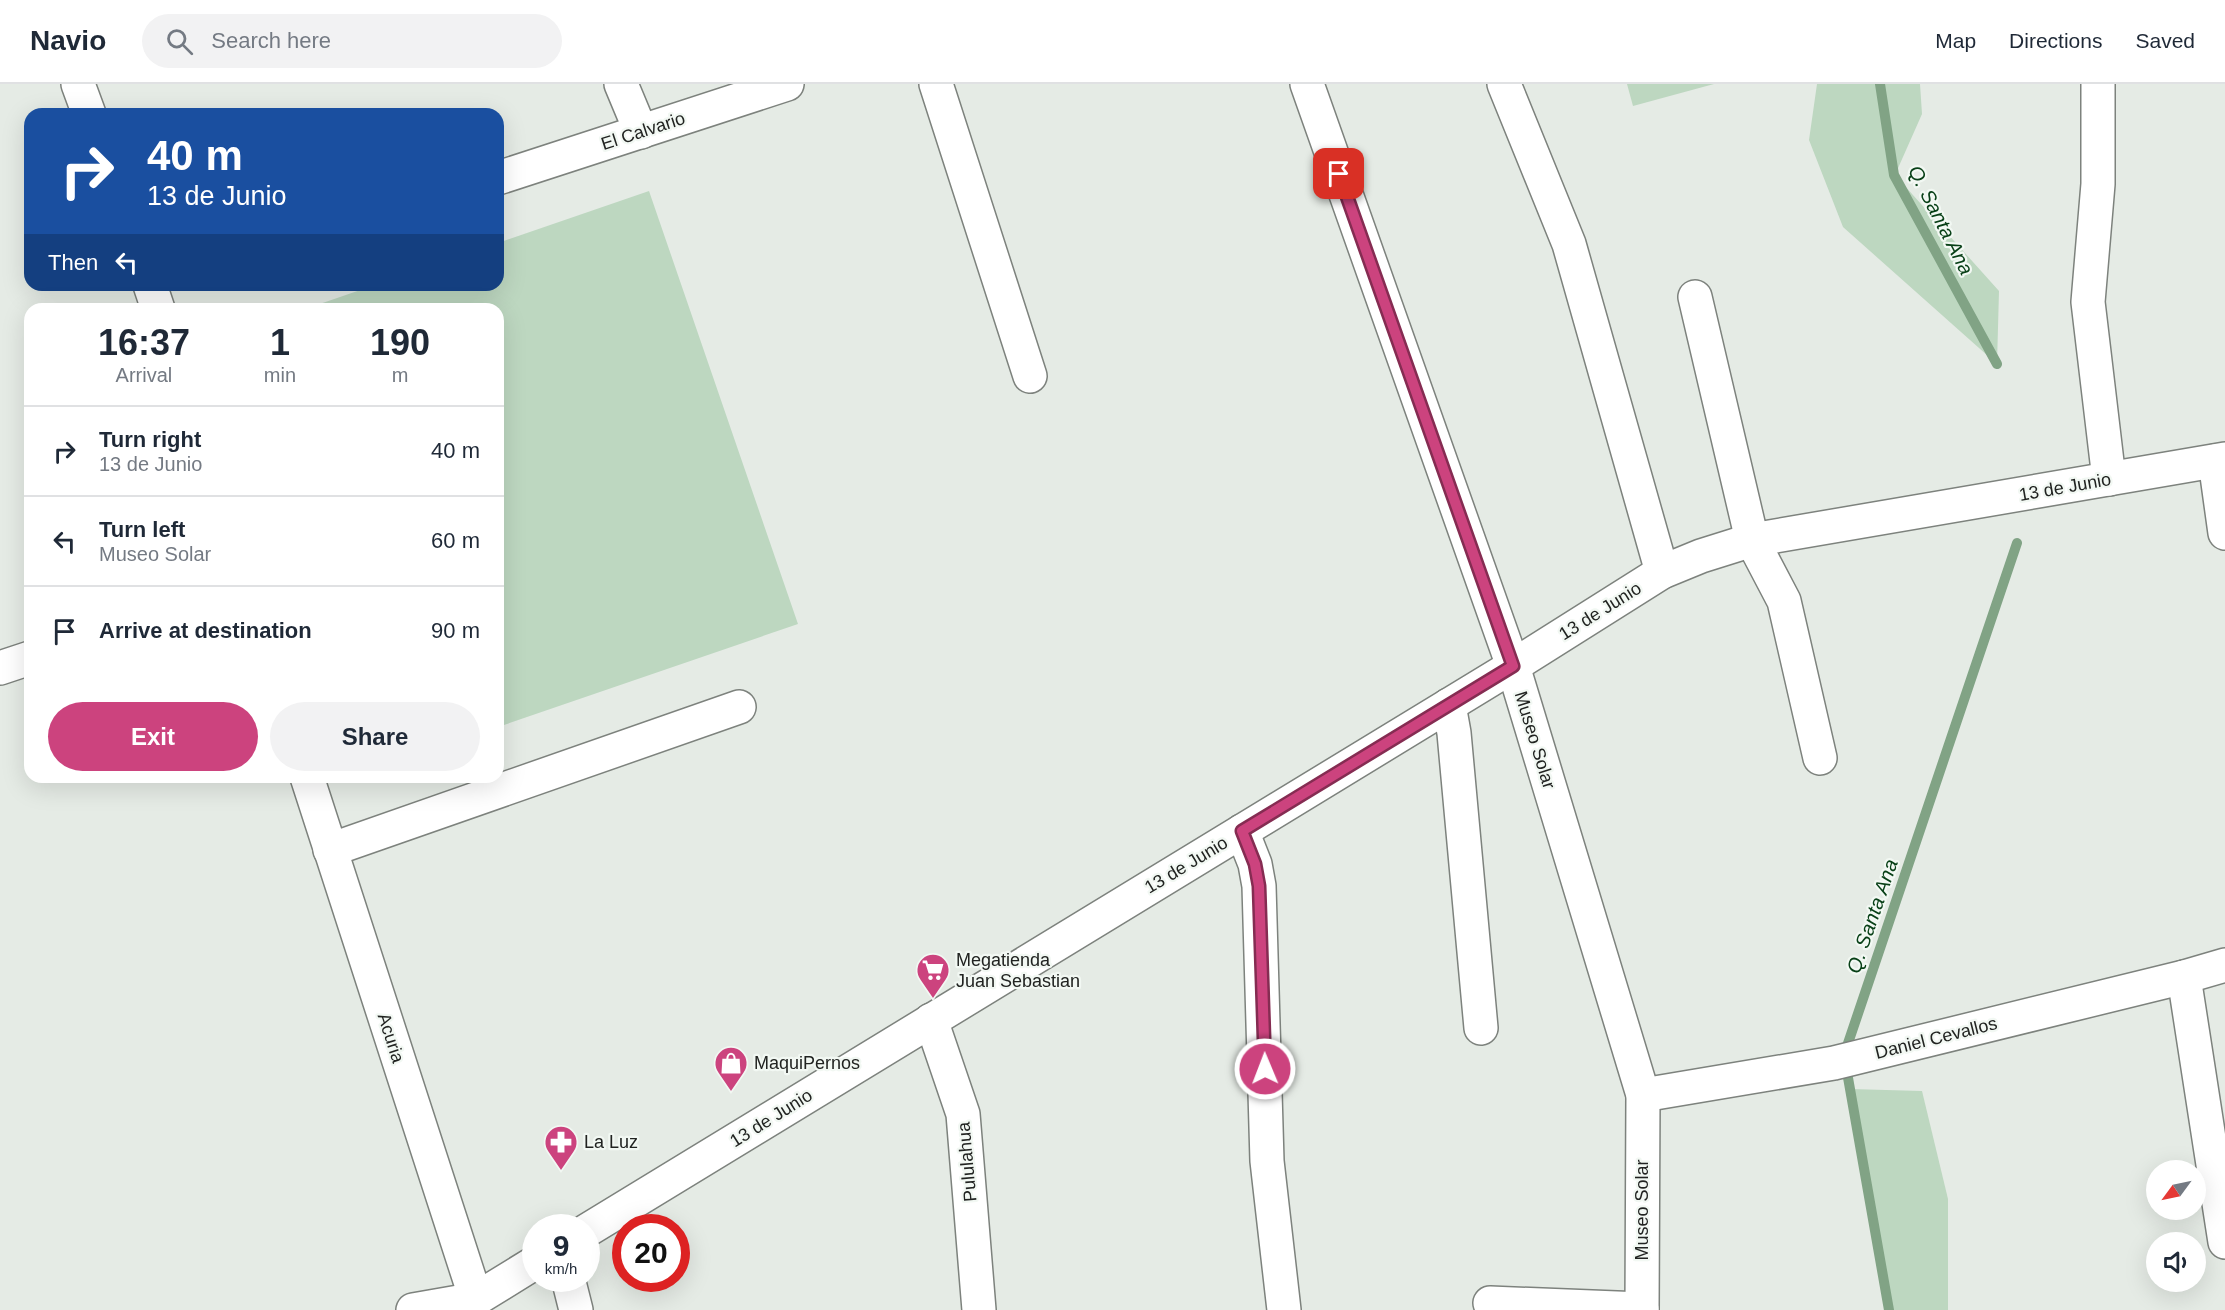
<!DOCTYPE html>
<html lang="en">
<head>
<meta charset="utf-8">
<style>
  body { margin:0; font-family:Arial,sans-serif; background:#f2f2f3; color:#1f2937; height:100vh; display:flex; flex-direction:column; font-size:22px; white-space:nowrap }
  * { box-sizing:border-box; margin:0 }
  p { font-size:20px; color:#747a83 }
  .icon { flex:none; width:33px; height:33px; fill:none; stroke:currentColor; stroke-width:2; stroke-linecap:round; stroke-linejoin:round }
  .map { position:relative; flex:1; overflow:hidden }
  .side { position:absolute; left:24px; top:219px; width:480px; height:480px; display:flex; flex-direction:column; background:#fff; border-radius:18px; box-shadow:0 6px 24px #0002 }
  .side>* { flex:none }
  .top-card { position:absolute; left:24px; top:24px; width:480px; height:183px; border-radius:18px; box-shadow:0 6px 24px #0002; background:#1a4fa0; color:#fff; overflow:hidden }
  .needle { width:39px; rotate:237deg }
  .fabs { position:absolute; left:2146px; top:1076px; display:grid; gap:12px }
  .fabs a { display:grid; place-items:center; width:60px; height:60px; border-radius:50%; background:#fff; box-shadow:0 6px 24px #0002; font-size:30px }
  .speed { position:absolute; left:522px; top:1130px; display:flex; gap:12px; font-size:30px; font-weight:700; text-align:center }
  .speed>* { display:grid; place-content:center; width:78px; height:78px; border-radius:50%; background:#fff; box-shadow:0 6px 24px #0002; line-height:1 }
  .speed small { font-size:15px; font-weight:400 }
  .speed .limit { border:9px solid #d22; background:#fff; color:#111 }
  .pin { position:absolute; display:grid; place-items:center; width:51px; height:51px; color:#fff; margin:-26px; border-radius:12px; box-shadow:0 3px 9px #0006 }
  .me { position:absolute; width:66px; margin:-33px; rotate:359deg; stroke-linejoin:round; filter:drop-shadow(0 0 4px #0008) }
  .turn { display:flex; align-items:center; gap:21px; height:126px; padding:0 24px; font-size:27px }
  .turn .icon { width:78px; height:78px; stroke-width:2.5 }
  .turn b { display:block; font-size:42px; line-height:51px }
  .then { display:flex; align-items:center; height:57px; padding:0 24px; background:#0003; gap:12px; font-size:22px }
  .eta { display:flex; justify-content:space-evenly; align-items:center; height:102px; text-align:center }
  .eta b { font-size:36px; font-weight:700; line-height:42px }
  .button { display:flex; gap:12px; margin-top:auto; padding:12px 24px }
  .button a { flex:1; height:69px; border-radius:36px; background:#cc437e; color:#fff; font-size:24px; font-weight:700; line-height:69px; text-align:center }
  .button a+a { background:#f2f2f3; color:#1f2937 }
  ul { padding:0; list-style:none }
  li { display:flex; align-items:center; gap:18px; height:90px; padding:0 24px; border-top:2px solid #e0e1e3 }
  li div { flex:1 }
  li b { display:block; font-size:22px }
  li em { font-style:normal }
  header { display:flex; align-items:center; gap:36px; box-sizing:border-box; height:84px; padding:0 30px; background:#fff; border-bottom:2px solid #e0e1e3 }
  header strong { font-size:28px }
  nav { display:flex; gap:33px; margin-inline-start:auto; font-size:21px }
  .search { width:420px; height:54px; background:#f2f2f3; display:flex; align-items:center; gap:15px; box-sizing:border-box; padding:0 21px; border-radius:33px; color:#747a83; font-size:22px }
  .map>svg:first-child { display:block }
  .green { fill:#bdd7c0 }
  .lines { fill:none; stroke-linecap:round; stroke-linejoin:round }
  .stream { stroke:#81a385; stroke-width:10 }
  .minor-casing { stroke:#7d827d; stroke-width:36 }
  .minor { stroke:#fff; stroke-width:33 }
  .route-casing { stroke:#852c52; stroke-width:15 }
  .route { stroke:#cc437e; stroke-width:10 }
  .labels { text-anchor:middle; stroke-width:4.5; stroke-linejoin:round; paint-order:stroke }
  .street-label { font-size:18px; fill:#212321; stroke:#f2f8f3 }
  .poi-label { font-size:18px; fill:#212321; stroke:#f2f8f3; text-anchor:start }
  .water-label { font-size:20px; font-style:italic; fill:#084017; stroke:#f2f8f3 }
</style>
</head>
<body>
<header>
<strong>Navio</strong>
<div class="search"><svg class="icon" aria-label="search" viewBox="0 0 24 24"><circle cx="10" cy="10" r="6"/><path d="M15 15l6 6"/></svg>Search here</div>
<nav><a>Map</a><a>Directions</a><a>Saved</a></nav>
</header>
<div class="map">
<svg width="2225" height="1226" viewBox="0 0 2225 1226">
  <rect width="100%" height="100%" fill="#e5ebe5"/>
  <g class="green">
    <path d="M1627,0h87l-81,22z"/>
    <path d="M1817,0h103l2,30 -27,61 104,116 -2,73 -154,-137 -34,-87z"/>
    <path d="M649,107l149,433 -300,103v-418h-193l70,-24h123v-42z"/>
    <path d="M1850,1005l72,2 26,108v111h-59z"/>
  </g>
  <g class="lines">
    <g class="stream">
      <path d="M1880,0l14,91 103,189"/>
      <path d="M1889,1226l-45,-255 173,-512"/>
    </g>
    <defs>
      <g id="minor">
        <path d="M78,0l11,30"/>
        <path d="M621,0l20,48"/>
        <path d="M936,0l94,292"/>
        <path d="M1307,0l206,582 130,429 -1,215"/>
        <path d="M1504,0l65,160 93,328"/>
        <path d="M2098,0v100l-10,118 21,177"/>
        <path d="M498,94l289,-94"/>
        <path d="M150,201l8,24"/>
        <path d="M1695,213l57,243 32,61 36,157"/>
        <path d="M2215,377l10,72"/>
        <path d="M0,584l30,-10"/>
        <path d="M1449,621l5,28 27,295"/>
        <path d="M307,693l169,522"/>
        <path d="M1242,747l13,33 4,22 8,275 17,149"/>
        <path d="M330,766l409,-143"/>
        <path d="M2184,893l41,265"/>
        <path d="M931,936l32,94 16,196"/>
        <path d="M1643,1011l191,-32 350,-86 41,-12"/>
        <path d="M586,1147l927,-565 149,-94 39,-16 51,-16 473,-81"/>
        <path d="M568,1194l8,32"/>
        <path d="M1490,1219l152,6"/>
        <path d="M413,1226l63,-11"/>
        <path d="M467,1226l9,-11 60,-37"/>
      </g>
    </defs>
    <use href="#minor" class="minor-casing"/>
    <use href="#minor" class="minor"/>
  </g>
  <g class="lines">
    <defs>
      <path id="route" d="M1265,985l-6,-183 -4,-22 -13,-33 271,-165 -174,-492"/>
    </defs>
    <use href="#route" class="route-casing"/>
    <use href="#route" class="route"/>
  </g>
  <defs>
    <symbol id="supermarket-pin" viewBox="-11 -11 22 30"><path d="M0 17L-7.5 6A9.5 9.5 0 1 1 7.5 6Z" fill="#cc437e" stroke="#f2f8f3"/><path d="M-6-5.5h2.5l.6 2H6L4.5 2H-2.5L-4.4-4H-6ZM-1.5 3.2a1.3 1.3 0 1 0 .1 0ZM3 3.2a1.3 1.3 0 1 0 .1 0Z" fill="#fff"/></symbol>
    <symbol id="shop-pin" viewBox="-11 -11 22 30"><path d="M0 17L-7.5 6A9.5 9.5 0 1 1 7.5 6Z" fill="#cc437e" stroke="#f2f8f3"/><path d="M-5-2.5h2.3a2.7 3.5 0 0 1 5.4 0H5L5.5 6h-11ZM-1.5-2.5h3a1.5 2.3 0 0 0-3 0Z" fill="#fff"/></symbol>
    <symbol id="pharmacy-pin" viewBox="-11 -11 22 30"><path d="M0 17L-7.5 6A9.5 9.5 0 1 1 7.5 6Z" fill="#cc437e" stroke="#f2f8f3"/><path d="M-2-6h4v4h4v4h-4v4h-4v-4h-4v-4h4Z" fill="#fff"/></symbol>
  </defs>
  <g fill-rule="evenodd">
    <use href="#supermarket-pin" x="914" y="867" width="38" height="52"/>
    <use href="#shop-pin" x="712" y="960" width="38" height="52"/>
    <use href="#pharmacy-pin" x="542" y="1039" width="38" height="52"/>
  </g>
  <g class="labels">
    <g class="street-label">
      <text transform="translate(643 47) rotate(-18)" y="6">El Calvario</text>
      <text transform="translate(2065 403) rotate(-10)" y="6">13 de Junio</text>
      <text transform="translate(1600 527) rotate(-32)" y="6">13 de Junio</text>
      <text transform="translate(1535 656) rotate(73)" y="6">Museo Solar</text>
      <text transform="translate(1186 781) rotate(-31)" y="6">13 de Junio</text>
      <text transform="translate(391 954) rotate(72)" y="6">Acuria</text>
      <text transform="translate(1936 954) rotate(-14)" y="6">Daniel Cevallos</text>
      <text transform="translate(771 1034) rotate(-32)" y="6">13 de Junio</text>
      <text transform="translate(967 1078) rotate(-95)" y="6">Pululahua</text>
      <text transform="translate(1642 1126) rotate(-90)" y="6">Museo Solar</text>
    </g>
    <g class="poi-label">
      <text x="956" y="882">Megatienda<tspan x="956" dy="21">Juan Sebastian</tspan></text>
      <text x="754" y="985">MaquiPernos</text>
      <text x="584" y="1064">La Luz</text>
    </g>
    <g class="water-label">
      <text transform="translate(1941 136) rotate(63)" y="7">Q. Santa Ana</text>
      <text transform="translate(1872 832) rotate(-71)" y="7">Q. Santa Ana</text>
    </g>
  </g>
</svg>
<div class="fabs">
<a><svg class="needle" viewBox="-14 -14 28 28"><path d="M0-13l5 13h-10z" fill="#e53935"/><path d="M0 13l5-13h-10z" fill="#747a83"/></svg></a>
<a><svg class="icon" aria-label="sound" viewBox="0 0 24 24"><path d="M4 9h4l5-4v14l-5-4H4zM17 9q2 3 0 6"/></svg></a>
</div>
<div class="speed"><div>9<small>km/h</small></div><div class="limit">20</div></div>
<div class="pin" style="left:1339px;top:90px;background:#d93025"><svg class="icon" aria-label="arrive" viewBox="0 0 24 24"><path d="M6 21V4h12l-3 4 3 4H6"/></svg></div>
<svg class="me" style="left:1265px;top:985px" viewBox="-20 -20 40 40"><circle r="17" fill="#cc437e" stroke="#fff" stroke-width="3"/><path d="M0-11L8 9 0 5-8 9z" fill="#fff"/></svg>
<div class="top-card">
<div class="turn"><svg class="icon" aria-label="right" viewBox="0 0 24 24"><path d="M7 20v-9h11M14 6l5 5-5 5"/></svg><div><b>40 m</b>13 de Junio</div></div>
<div class="then">Then<svg class="icon" aria-label="left" viewBox="0 0 24 24"><path d="M17 20v-9H6M10 6l-5 5 5 5"/></svg></div>
</div>
<section class="side">
<div class="eta">
<div><b>16:37</b><p>Arrival</p></div>
<div><b>1</b><p>min</p></div>
<div><b>190</b><p>m</p></div>
</div>
<ul>
<li><svg class="icon" aria-label="right" viewBox="0 0 24 24"><path d="M7 20v-9h11M14 6l5 5-5 5"/></svg><div><b>Turn right</b><p>13 de Junio</p></div><em>40 m</em></li>
<li><svg class="icon" aria-label="left" viewBox="0 0 24 24"><path d="M17 20v-9H6M10 6l-5 5 5 5"/></svg><div><b>Turn left</b><p>Museo Solar</p></div><em>60 m</em></li>
<li><svg class="icon" aria-label="arrive" viewBox="0 0 24 24"><path d="M6 21V4h12l-3 4 3 4H6"/></svg><div><b>Arrive at destination</b></div><em>90 m</em></li>
</ul>
<div class="button"><a>Exit</a><a>Share</a></div>
</section>
</div>
</body>
</html>
